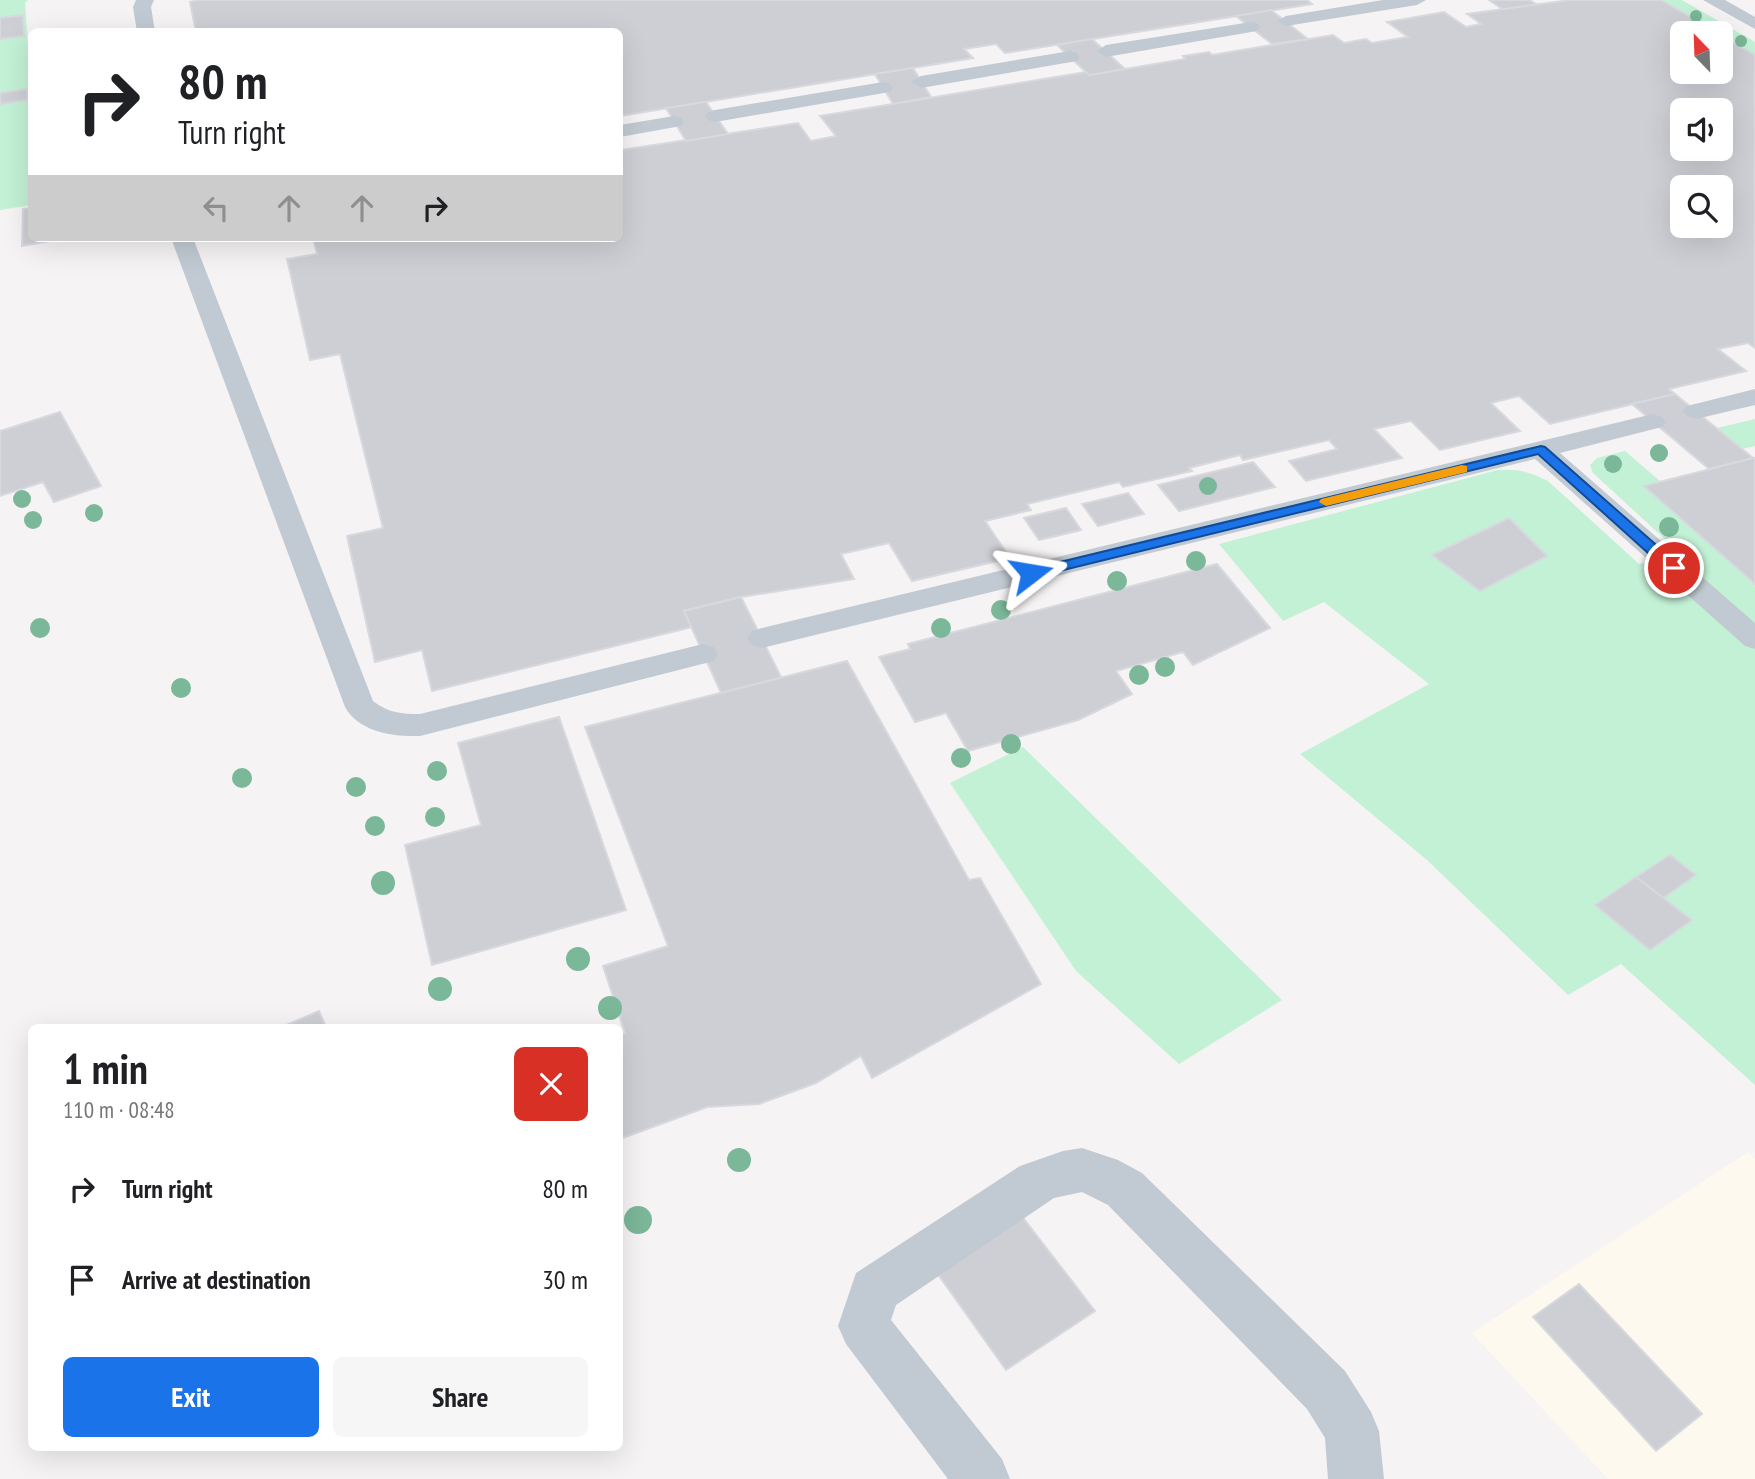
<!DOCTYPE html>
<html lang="en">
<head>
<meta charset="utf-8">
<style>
  body { margin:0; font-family:"PT Sans Narrow",sans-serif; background:#f6f6f6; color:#202124; height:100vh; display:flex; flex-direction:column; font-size:26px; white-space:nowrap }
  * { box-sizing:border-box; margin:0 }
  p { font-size:23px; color:#757577 }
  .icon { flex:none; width:38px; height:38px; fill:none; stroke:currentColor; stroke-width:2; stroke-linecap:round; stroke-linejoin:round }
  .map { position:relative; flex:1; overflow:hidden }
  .sheet { position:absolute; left:28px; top:1024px; width:595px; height:427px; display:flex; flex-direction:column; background:#fff; border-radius:10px; box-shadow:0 7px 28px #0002 }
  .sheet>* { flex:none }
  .guide { position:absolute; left:28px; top:28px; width:595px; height:214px; border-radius:10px; box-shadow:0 7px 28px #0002; background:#fff; color:#202124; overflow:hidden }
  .needle { width:46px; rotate:337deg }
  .buttons { position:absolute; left:1670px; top:21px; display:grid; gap:14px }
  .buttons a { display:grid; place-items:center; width:63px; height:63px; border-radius:10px; background:#fff; box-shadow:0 7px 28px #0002; font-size:35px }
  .pin { position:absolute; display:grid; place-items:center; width:60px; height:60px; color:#fff; margin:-30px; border:4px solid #fff; border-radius:50%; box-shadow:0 2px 7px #0007 }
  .me { position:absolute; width:77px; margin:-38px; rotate:76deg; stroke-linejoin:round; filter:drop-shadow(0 0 5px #0008) }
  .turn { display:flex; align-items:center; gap:24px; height:147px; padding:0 35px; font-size:32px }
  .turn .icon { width:91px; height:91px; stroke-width:2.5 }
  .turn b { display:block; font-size:49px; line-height:60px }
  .lanes { display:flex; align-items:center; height:66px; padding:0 35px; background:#0003; justify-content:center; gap:35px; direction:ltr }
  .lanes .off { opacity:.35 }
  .round { display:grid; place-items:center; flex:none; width:74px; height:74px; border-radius:10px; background:#f6f6f6 }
  .overview { display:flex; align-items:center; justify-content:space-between; height:119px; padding:0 35px }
  h1 { font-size:42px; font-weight:700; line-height:52px }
  .button { display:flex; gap:14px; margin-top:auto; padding:14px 35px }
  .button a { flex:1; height:80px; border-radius:10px; background:#1a73e8; color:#fff; font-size:28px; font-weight:700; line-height:80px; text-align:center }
  .button a+a { background:#f6f6f6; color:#202124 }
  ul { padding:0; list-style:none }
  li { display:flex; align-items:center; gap:21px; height:91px; padding:0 35px }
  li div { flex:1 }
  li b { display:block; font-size:26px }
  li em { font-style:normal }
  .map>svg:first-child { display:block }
  .commercial { fill:#fdf9ef }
  .green { fill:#c3f1d5 }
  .building { fill:#cdcfd5; stroke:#d7d9de; stroke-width:2; fill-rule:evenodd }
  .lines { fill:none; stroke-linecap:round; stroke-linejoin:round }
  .lane { fill:#c1cad2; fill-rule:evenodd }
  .street { fill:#c1cad2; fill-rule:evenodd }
  .tree { fill:#7bb799 }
  .route { fill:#1a73e8; stroke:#114b97; stroke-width:2 }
  .slow { fill:#f59e0b }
</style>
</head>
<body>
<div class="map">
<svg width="1755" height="1479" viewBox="0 0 1755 1479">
  <rect width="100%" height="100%" fill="#f5f3f3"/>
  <path class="commercial" d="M1748,1152l7,7v320h-147l-136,-146z"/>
  <g class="green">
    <path d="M0,0h28l-3,2 7,101 -1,102 -31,5z"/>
    <path d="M1661,0h21l73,42v13z"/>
    <path d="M1755,419v27l-13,3 -25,-21z"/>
    <path d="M1625,451l36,31 -16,5 110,97v501l-134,-121 -53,31 -141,-135 -127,-106 129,-70 -105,-82 -41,19 -64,-77 279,-74c20,-1 32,2 50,11l91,83 41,-11 -87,-80 -3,-8 7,-7z"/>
    <path d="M1023,747l259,253 -103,64 -103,-93 -126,-188z"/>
  </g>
  <g class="building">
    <path d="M197,0h1110l5,4 -307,49 -9,-9 -32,5 9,9 -353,58v-84h-424l-6,-30z"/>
    <path d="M1489,0h40l9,5 -33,6z"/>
    <path d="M1570,0h91l57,33h-36v39h38v-37l35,20v293l-7,-5 -30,6 28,22 -77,18 6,5 -125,30 -31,-28 -28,7 29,28 -80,19 -29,-29 -37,8 28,29 -96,23 -17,-20 48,-12 -8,-9 -86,20 -3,-5 -51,13 3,3 -69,16 -4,-5 -92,22 4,6 -46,11 25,37 -98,23 -23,-38 -48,11 13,25 -113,18 -57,14 8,16 -260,64 -10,-41 -47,12 -28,-126 36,-8 -43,-174 -30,6 -23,-101 30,-5 -4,-16h307v-88l178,-27 13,18 25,-5 -16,-20 266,-44 3,3 96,-16 -2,-3 26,-4 3,3 121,-20 11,8 22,-4 6,4 36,-6 -21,-15 57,-10 22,15 15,-3 -14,-10zM1682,110h38v39h-38zM1682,187h38v39h-38z"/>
    <path d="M1271,10l37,29 -36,5 -36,-28z"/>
    <path d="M23,15l1,21 -24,3v-21z"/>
    <path d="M1092,39l33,30 -36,6 -32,-30z"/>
    <path d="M913,68l18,29 -38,7 -18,-30z"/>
    <path d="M27,89v11l-27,4v-11z"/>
    <path d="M706,102l22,32 -42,7 -20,-33z"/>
    <path d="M32,208v30l28,1 -38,7 1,-37z"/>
    <path d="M1675,394l67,55 11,9 -44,11 -77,-65z"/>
    <path d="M60,412l41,74 -47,16 -11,-20 -43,14v-65z"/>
    <path d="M1753,458h2v126l-111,-98z"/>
    <path d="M1253,462l22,25 -96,24 -21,-26z"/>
    <path d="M1128,493l16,21 -46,12 -16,-22z"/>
    <path d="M1066,508l15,22 -42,10 -15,-22z"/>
    <path d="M1509,518l38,38 -67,35 -48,-36z"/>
    <path d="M1217,564l53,64 -77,37 -10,-13 -67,19 16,23 -54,26 -110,31 -22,-38 -31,9 -36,-65 31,-8 -2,-5z"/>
    <path d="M741,597l41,82 -60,16 -38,-84z"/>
    <path d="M847,661l122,219 11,-2 61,106 -169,94 -11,-22 -45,27 -57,21 -52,3 -87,32v-104l5,-2 -22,-67 65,-20 -83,-219z"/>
    <path d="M559,717l67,193 -194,55 -27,-120 76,-20 -23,-82z"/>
    <path d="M1670,855l26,20 -33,23 -27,-21z"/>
    <path d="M1636,877l56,43 -42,30 -55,-45z"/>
    <path d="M319,1011l7,16h-44z"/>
    <path d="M1014,1206l81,105 -89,59 -79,-111z"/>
    <path d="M1579,1284l123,130 -46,37 -123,-134z"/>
  </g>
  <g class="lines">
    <g class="lane">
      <path d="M136,0h18l-3,7 4,25h-18l-4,-25z"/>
      <path d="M1383,0h43l-9,5 -131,21 -9,-5 9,-5z"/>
      <path d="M1703,0h22l30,17v12z"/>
      <path d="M1251,22l6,1 3,4 -3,4 -151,26 -9,-6 9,-6z"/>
      <path d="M1070,51l7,2 2,4 -2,4 -156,27 -10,-6 10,-6z"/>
      <path d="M883,82l7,2 3,4 -3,4 -175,30 -7,-2 -3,-4 3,-4 7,-2z"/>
      <path d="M674,116l7,2 3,4 -3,4 -61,11v-12z"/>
      <path d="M171,238h22l180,463c15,12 29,13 47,13l283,-70 11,3 4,7 -4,7 -294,75c-27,1 -61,-4 -75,-29z"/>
      <path d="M1755,389v16l-59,14 -9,-3 -4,-5 4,-5z"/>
      <path d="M1653,414l9,3 4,5 -4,5 -102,26 195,170v26l-10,-3 -210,-187 -773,189 -10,-3 -5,-7 5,-7 10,-3z"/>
    </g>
    <path class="street" d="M1082,1148l36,12 24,13 203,198 26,41 8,19 5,48h-56l-3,-41 -18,-29 -199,-204 -26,-13 -28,6 -158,107 -5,15 111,139 8,20h-62l-102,-135 -8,-18 18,-53 164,-107 43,-15z"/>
  </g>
  <g class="tree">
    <circle cx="1696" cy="16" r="6"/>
    <circle cx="1741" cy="41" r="6"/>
    <circle cx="1659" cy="453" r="9"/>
    <circle cx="1613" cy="464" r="9"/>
    <circle cx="1208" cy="486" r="9"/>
    <circle cx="22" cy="499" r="9"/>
    <circle cx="94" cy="513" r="9"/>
    <circle cx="33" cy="520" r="9"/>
    <circle cx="1669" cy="527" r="10"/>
    <circle cx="1196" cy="561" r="10"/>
    <circle cx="1117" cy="581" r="10"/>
    <circle cx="1001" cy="610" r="10"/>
    <circle cx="40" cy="628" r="10"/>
    <circle cx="941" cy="628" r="10"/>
    <circle cx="1165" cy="667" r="10"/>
    <circle cx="1139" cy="675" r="10"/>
    <circle cx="181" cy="688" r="10"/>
    <circle cx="1011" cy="744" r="10"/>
    <circle cx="961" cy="758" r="10"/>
    <circle cx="437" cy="771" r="10"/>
    <circle cx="242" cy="778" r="10"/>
    <circle cx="356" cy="787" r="10"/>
    <circle cx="435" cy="817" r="10"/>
    <circle cx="375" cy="826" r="10"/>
    <circle cx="383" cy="883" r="12"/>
    <circle cx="578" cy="959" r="12"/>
    <circle cx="440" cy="989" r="12"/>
    <circle cx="610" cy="1008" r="12"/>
    <circle cx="739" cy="1160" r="12"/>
    <circle cx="638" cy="1220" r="14"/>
  </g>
  <path class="route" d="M1541,446l4,1 134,118v6h-11l-130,-117 -507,124 -8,-5 8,-4z"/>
  <path class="slow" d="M1462,465l5,1v6l-141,34 -7,-4 2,-3z"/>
</svg>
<div class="buttons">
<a><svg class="needle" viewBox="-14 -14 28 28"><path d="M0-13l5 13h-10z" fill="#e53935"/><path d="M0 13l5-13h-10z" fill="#757577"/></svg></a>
<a><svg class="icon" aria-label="sound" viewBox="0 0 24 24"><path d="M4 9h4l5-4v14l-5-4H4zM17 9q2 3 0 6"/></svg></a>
<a><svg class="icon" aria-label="search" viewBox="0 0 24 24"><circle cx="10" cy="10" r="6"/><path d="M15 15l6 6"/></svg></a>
</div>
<div class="pin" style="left:1674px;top:568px;background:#d93025"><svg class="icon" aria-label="arrive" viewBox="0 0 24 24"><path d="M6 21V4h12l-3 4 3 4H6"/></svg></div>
<svg class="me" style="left:1031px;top:573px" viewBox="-20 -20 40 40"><path d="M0-17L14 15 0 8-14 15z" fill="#1a73e8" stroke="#fff" stroke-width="4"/></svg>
<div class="guide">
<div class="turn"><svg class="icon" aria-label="right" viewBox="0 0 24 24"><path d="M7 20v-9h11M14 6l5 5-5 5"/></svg><div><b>80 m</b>Turn right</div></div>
<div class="lanes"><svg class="icon off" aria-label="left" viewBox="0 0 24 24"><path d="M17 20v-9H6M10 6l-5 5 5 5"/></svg><svg class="icon off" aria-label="ahead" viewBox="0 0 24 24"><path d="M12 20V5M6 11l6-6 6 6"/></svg><svg class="icon off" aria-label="ahead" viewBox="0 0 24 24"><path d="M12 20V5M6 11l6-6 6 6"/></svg><svg class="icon" aria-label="right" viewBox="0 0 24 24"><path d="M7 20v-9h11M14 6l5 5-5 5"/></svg></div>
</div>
<section class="sheet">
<div class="overview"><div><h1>1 min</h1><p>110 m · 08:48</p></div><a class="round" style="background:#d93025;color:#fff"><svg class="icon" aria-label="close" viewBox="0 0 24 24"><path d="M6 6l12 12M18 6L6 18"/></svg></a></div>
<ul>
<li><svg class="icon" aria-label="right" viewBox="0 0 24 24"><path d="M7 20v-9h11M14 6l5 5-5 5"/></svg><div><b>Turn right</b></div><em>80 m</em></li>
<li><svg class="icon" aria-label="arrive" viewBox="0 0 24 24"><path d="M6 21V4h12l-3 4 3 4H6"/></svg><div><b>Arrive at destination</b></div><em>30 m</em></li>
</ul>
<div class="button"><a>Exit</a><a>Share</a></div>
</section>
</div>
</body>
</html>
